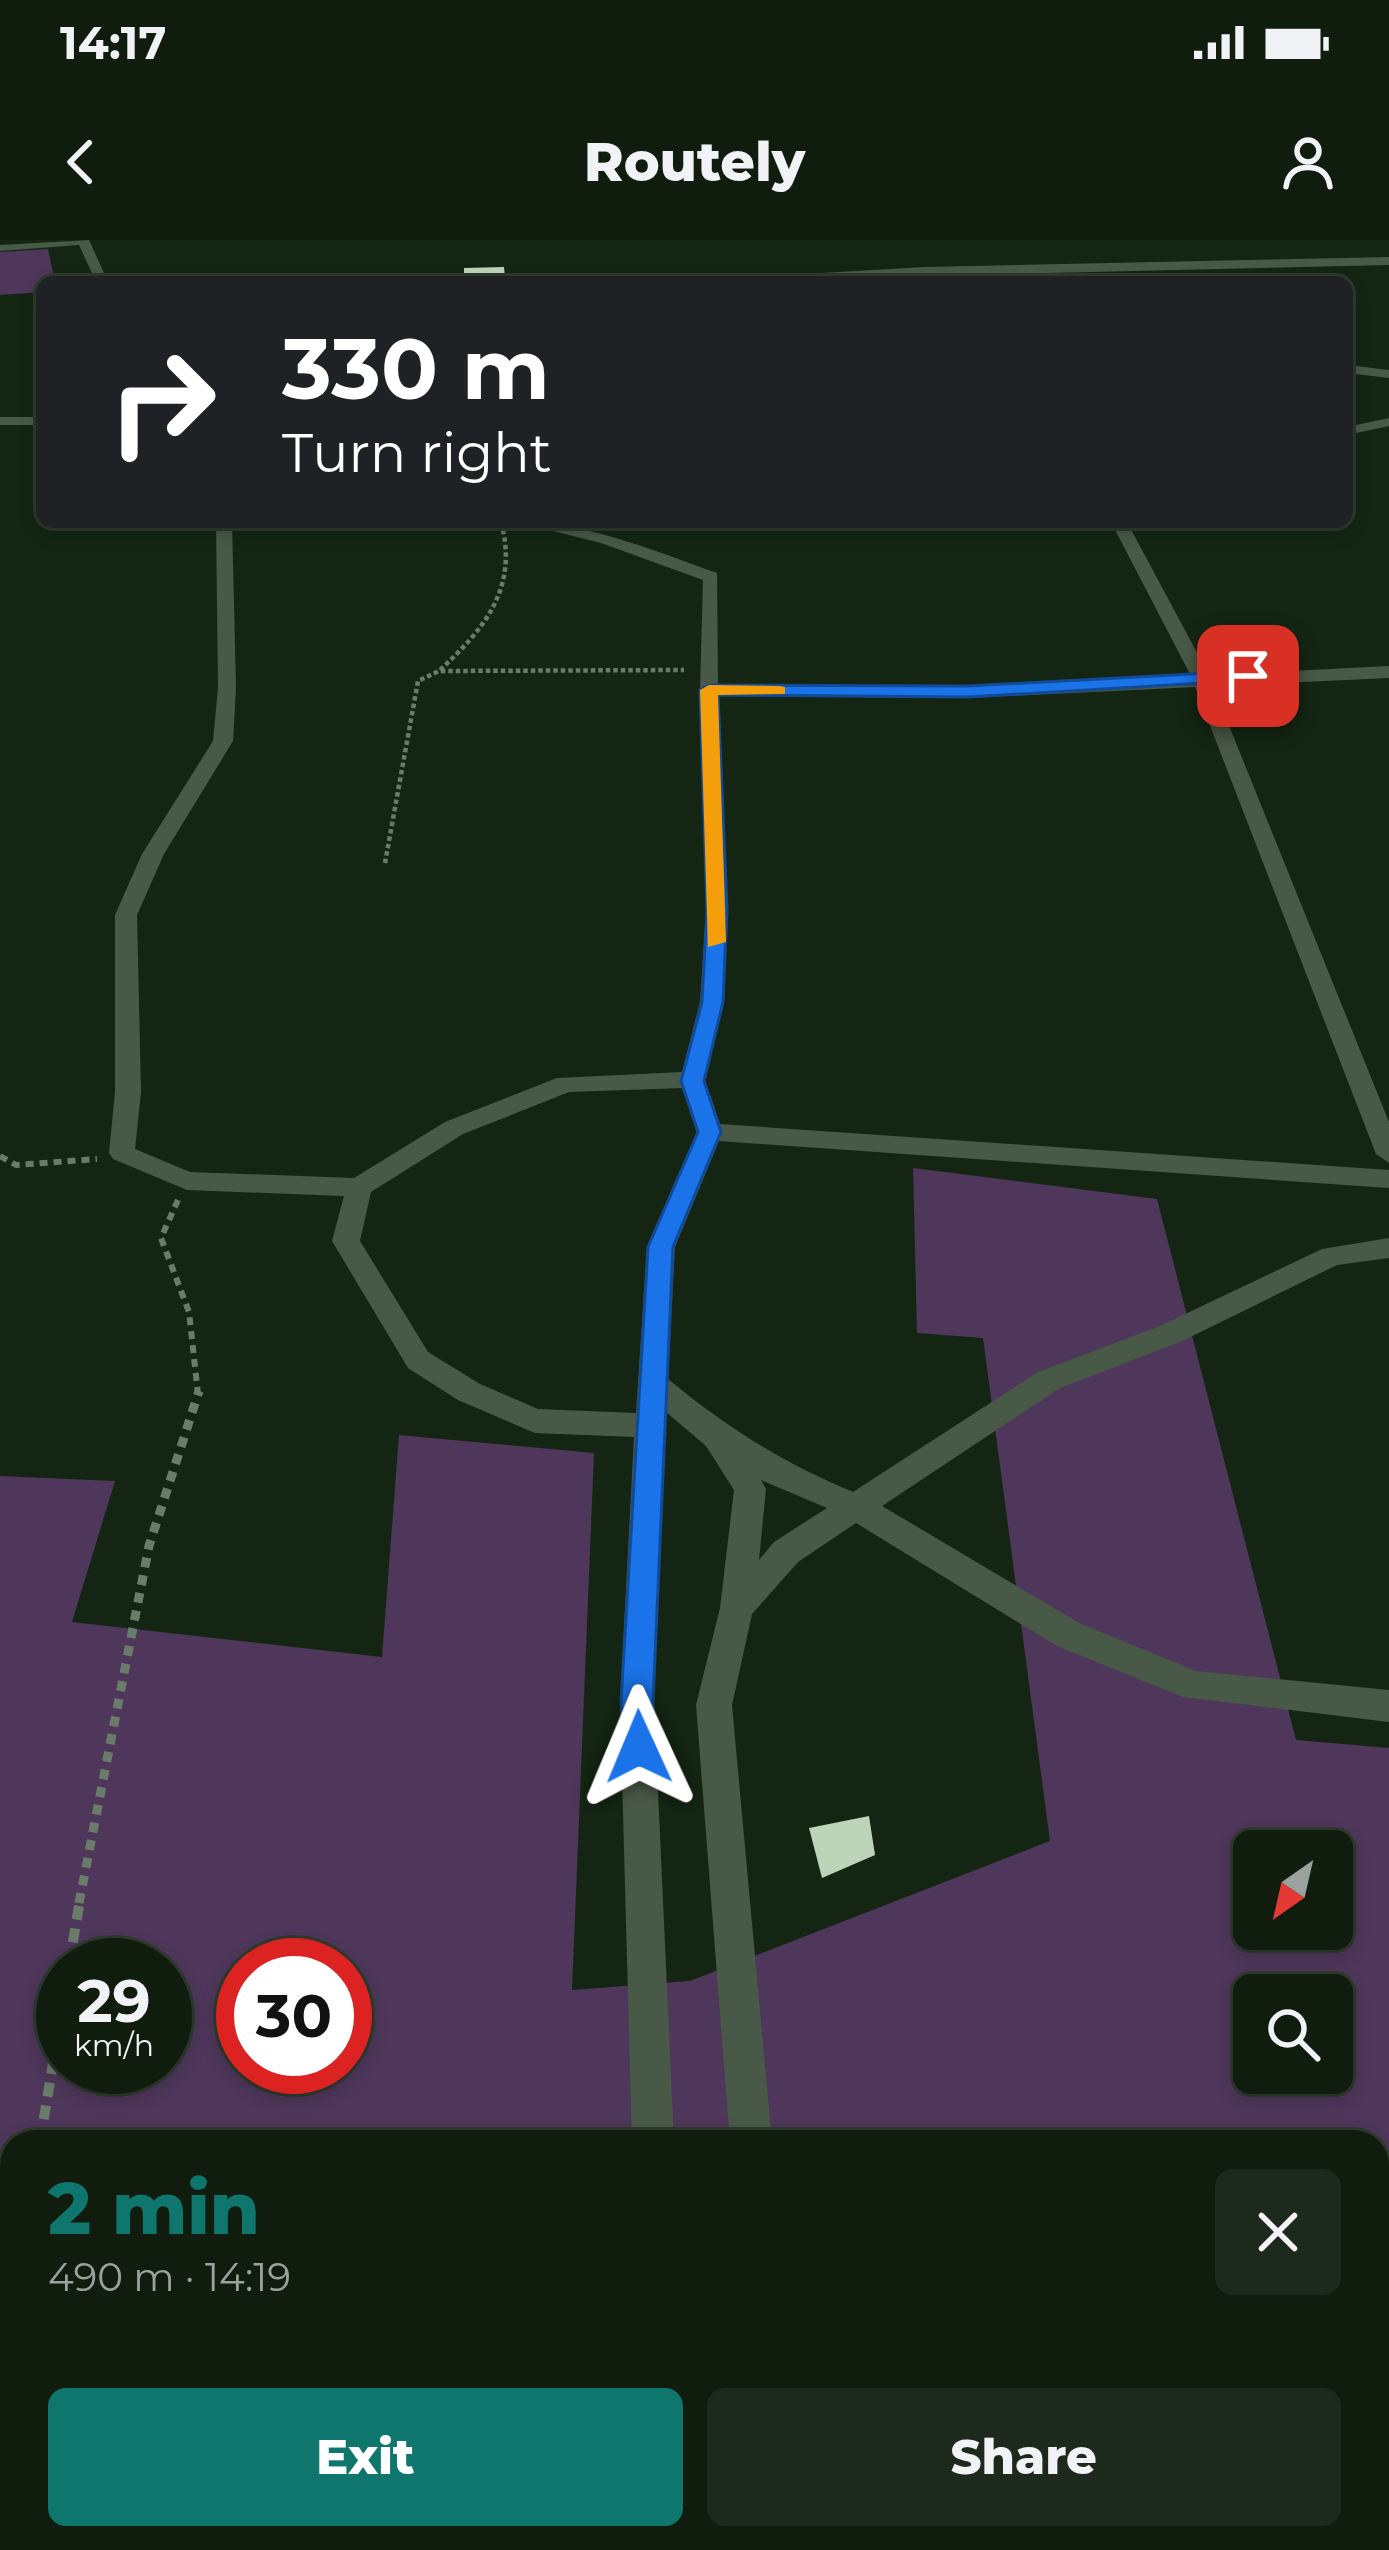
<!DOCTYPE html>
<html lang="en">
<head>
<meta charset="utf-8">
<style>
  body { margin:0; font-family:Montserrat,sans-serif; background:#1d291c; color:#f1f3f6; height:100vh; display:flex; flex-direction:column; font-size:45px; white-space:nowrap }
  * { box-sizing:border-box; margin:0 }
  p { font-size:39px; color:#9ba19e }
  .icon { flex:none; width:66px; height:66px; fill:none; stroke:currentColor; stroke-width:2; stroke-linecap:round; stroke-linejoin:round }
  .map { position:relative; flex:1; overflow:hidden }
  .details { position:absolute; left:0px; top:1890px; width:1389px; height:420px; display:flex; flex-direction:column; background:#0f1c0e; border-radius:36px 36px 0 0; box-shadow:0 6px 18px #0003,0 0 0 3px #2f3a2e }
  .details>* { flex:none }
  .guide { position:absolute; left:36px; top:36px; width:1317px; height:252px; border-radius:18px; box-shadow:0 6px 18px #0003,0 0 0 3px #2f3a2e; background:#202124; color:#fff; overflow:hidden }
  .needle { width:78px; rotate:214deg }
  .fabs { position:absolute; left:1233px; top:1590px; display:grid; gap:24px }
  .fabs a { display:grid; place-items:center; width:120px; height:120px; border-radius:18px; background:#0f1c0e; box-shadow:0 6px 18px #0003,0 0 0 3px #2f3a2e; font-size:60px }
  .speed { position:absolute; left:36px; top:1698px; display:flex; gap:24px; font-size:60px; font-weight:700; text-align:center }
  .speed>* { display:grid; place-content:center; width:156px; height:156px; border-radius:50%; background:#0f1c0e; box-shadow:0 6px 18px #0003,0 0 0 3px #2f3a2e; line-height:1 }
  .speed small { font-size:30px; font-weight:400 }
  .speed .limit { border:18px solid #d22; background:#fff; color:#111 }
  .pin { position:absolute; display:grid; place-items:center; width:102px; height:102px; color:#fff; margin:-51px; border-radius:24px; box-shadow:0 6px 18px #0006 }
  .me { position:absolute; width:132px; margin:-66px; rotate:359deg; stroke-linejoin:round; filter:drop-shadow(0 0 9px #0008) }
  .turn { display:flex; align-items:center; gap:42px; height:252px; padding:0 48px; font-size:54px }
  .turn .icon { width:156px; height:156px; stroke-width:2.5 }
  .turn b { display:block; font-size:84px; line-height:102px }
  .round { display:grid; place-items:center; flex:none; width:126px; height:126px; border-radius:18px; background:#1d291c }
  .headline { display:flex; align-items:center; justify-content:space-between; height:204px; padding:0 48px }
  h1 { font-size:72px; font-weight:800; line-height:90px; color:#0f766e }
  .button { display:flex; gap:24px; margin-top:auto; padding:24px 48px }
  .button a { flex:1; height:138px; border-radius:18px; background:#0f766e; color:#fff; font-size:48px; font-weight:800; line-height:138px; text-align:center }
  .button a+a { background:#1d291c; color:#f1f3f6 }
  .status { display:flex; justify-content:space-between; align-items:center; height:84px; padding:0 60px; background:#0f1c0e; direction:ltr }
  .status svg { height:33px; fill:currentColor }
  header { display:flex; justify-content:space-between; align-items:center; height:156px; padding:0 48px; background:#0f1c0e; font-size:54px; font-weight:800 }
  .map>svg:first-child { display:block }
  .green { fill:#4e375a; fill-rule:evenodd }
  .building { fill:#bdd4ba }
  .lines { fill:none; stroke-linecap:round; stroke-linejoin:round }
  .path-far3 { stroke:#6b7b6a; stroke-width:4.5; stroke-dasharray:4.5 3; stroke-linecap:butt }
  .path-far2 { stroke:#6b7b6a; stroke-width:6; stroke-dasharray:8 6; stroke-linecap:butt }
  .path-far1 { stroke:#6b7b6a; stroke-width:9; stroke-dasharray:10 8; stroke-linecap:butt }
  .path { stroke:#6b7b6a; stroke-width:10; stroke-dasharray:14 9; stroke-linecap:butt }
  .minor { fill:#495947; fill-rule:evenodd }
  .route { fill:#1a73e8; stroke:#114b97; stroke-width:3 }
  .slow { fill:#f59e0b }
</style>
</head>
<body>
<div class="status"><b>14:17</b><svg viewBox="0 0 49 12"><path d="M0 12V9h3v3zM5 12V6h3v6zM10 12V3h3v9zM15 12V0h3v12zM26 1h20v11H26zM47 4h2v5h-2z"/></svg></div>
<header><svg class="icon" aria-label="back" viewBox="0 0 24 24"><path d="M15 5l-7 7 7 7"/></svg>Routely<svg class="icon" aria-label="person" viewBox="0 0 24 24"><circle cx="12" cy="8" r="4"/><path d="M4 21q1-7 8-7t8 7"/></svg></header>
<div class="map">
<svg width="1389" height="2310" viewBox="0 0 1389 2310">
  <rect width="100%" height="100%" fill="#142613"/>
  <g class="green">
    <path d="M48,9l7,33h-13v10l-42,3v-43z"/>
    <path d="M913,928l244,31 139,541 93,8v802h-1389v-1074l115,5 -43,141 310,35 17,-222 195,18 -22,537 118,-9 360,-140 -67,-503 -66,-5zM1254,1611h78v78h-78zM63,1725h102v102h-102zM243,1725h102v102h-102zM1254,1755h78v78h-78zM12,1902h1365v396h-1365z"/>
  </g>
  <g class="building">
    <path d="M504,27l1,11 -41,1v-11z"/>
    <path d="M869,1576l6,39 -53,23 -13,-50z"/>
  </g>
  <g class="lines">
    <g class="path-far3">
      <path d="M440,430c43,-40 76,-79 63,-140"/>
      <path d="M385,623l33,-182 21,-10 245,-1"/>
    </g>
    <g class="path-far2">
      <path d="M0,916l16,9 81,-6"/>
      <path d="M178,960l-17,38 28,74 9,82"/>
    </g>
    <path class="path-far1" d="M79,1663l70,-357 50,-155"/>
    <g class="path">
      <path d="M69,1725l11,-65"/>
      <path d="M40,1902l23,-139"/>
      <path d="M0,2195l12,-117"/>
    </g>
    <g class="minor">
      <path d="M89,0l19,42h-12l-17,-37 -79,6v-6z"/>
      <path d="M1389,17v8l-721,17 256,-15z"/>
      <path d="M1347,125l42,5v8l-42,-5z"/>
      <rect x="0" y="177" width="42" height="8"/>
      <path d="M1389,178v8l-42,9v-8z"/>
      <path d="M216,282h16l4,166 -3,53 -69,113 -27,61 4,177 -6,57 55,23 164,6 91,-56 112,-44 125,-6 18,-70 6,-91 -6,-221 3,-110 -102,-37 -84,-21c70,0 135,28 200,51l1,111 250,2 223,-10 -80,-154h16l82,153 180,-9v12l-176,8 176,436v41l-13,-9 -181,-467 -227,11 -249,-2 9,215 -4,91 -19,78 15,44 669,46v18l-670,-47 -44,106 -7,132c58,48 115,84 185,113l185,-120 122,-46 162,-77 67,-11v20l-52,7 -157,77 -120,46 -178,118 199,118 115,47 193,19v32l-206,-25 -126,-51 -201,-123 -58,39 -46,52 -20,91 40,437h-42l-34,-437 24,-97 14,-118 -28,-44 -40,-34 -12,291 20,439h-42l-12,-439 14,-266 -99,-4 -77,-33 -50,-32 -76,-127 12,-45 -157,-6 -74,-31 -4,-6 6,-61v-177l27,-61 71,-113 5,-53zM683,848l14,44 -50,115 -11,166 -98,-4 -58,-25 -52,-32 -68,-111 11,-49 92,-58 106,-42zM761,1240l66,28 -53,34 -15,18 7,-71z"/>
      <path d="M697,2298h48l3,12h-48z"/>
      <path d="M842,2298h48l4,12h-48z"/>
    </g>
  </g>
  <path class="route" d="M1248,431l6,2v7l-286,17 -250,-2 9,215 -4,92 -19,79 17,51 -48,115 -20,455 2,45 -5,10 -11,5 -12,-5 -6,-55 27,-455 50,-115 -17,-51 21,-79 5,-92 -7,-220 9,-5 259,1z"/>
  <path class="slow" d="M779,446l6,1v7l-67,1 8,247 -18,5 -8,-257 9,-5z"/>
</svg>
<div class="fabs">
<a><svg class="needle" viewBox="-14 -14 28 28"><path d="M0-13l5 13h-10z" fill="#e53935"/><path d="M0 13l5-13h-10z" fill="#9ba19e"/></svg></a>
<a><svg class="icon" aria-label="search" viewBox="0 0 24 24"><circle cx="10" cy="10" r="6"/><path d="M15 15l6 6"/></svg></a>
</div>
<div class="speed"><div>29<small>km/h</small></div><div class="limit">30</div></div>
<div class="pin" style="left:1248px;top:436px;background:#d93025"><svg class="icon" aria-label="arrive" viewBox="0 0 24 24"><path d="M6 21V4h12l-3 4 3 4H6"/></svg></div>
<svg class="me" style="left:639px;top:1507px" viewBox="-20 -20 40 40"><path d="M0-17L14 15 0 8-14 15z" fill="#1a73e8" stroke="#fff" stroke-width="4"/></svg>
<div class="guide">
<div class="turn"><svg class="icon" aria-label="right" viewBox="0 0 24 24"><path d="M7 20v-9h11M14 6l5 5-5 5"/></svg><div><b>330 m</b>Turn right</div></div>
</div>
<section class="details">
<div class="headline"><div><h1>2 min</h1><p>490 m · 14:19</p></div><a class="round"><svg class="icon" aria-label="close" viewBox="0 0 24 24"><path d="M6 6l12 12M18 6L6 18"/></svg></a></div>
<div class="button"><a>Exit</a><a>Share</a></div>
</section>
</div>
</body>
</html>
